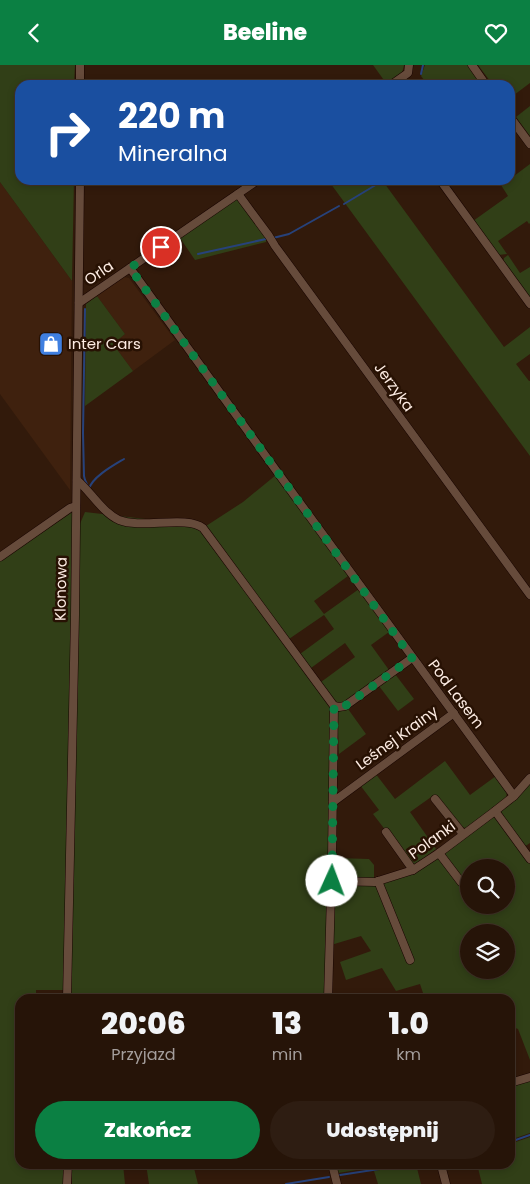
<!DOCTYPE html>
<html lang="pl">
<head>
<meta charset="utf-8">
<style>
  body { margin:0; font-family:Poppins,sans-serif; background:#2e1d12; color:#f1f3f6; height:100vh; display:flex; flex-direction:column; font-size:19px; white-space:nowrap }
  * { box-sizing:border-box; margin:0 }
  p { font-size:16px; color:#a49e9c }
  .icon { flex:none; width:28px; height:28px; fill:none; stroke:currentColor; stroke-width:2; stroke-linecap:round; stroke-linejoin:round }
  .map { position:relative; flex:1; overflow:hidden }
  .side { position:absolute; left:15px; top:929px; width:500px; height:175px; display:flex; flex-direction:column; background:#261408; border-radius:15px; box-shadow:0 2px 8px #0003,0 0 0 1px #423329 }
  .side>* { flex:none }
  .guide { position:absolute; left:15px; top:15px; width:500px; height:105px; border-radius:15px; box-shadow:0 2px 8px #0003,0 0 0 1px #423329; background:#1a4fa0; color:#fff; overflow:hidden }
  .fabs { position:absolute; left:460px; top:794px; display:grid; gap:10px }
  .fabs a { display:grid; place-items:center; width:55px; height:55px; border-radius:50%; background:#261408; box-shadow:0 2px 8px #0003,0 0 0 1px #423329; font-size:25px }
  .pin { position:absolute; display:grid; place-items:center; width:42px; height:42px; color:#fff; margin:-21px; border:2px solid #fff; border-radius:50%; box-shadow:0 1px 5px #0007 }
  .me { position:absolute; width:55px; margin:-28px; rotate:2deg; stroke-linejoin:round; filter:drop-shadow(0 0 4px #0008) }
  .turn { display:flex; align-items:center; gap:18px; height:105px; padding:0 20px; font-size:22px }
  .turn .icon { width:65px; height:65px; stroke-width:2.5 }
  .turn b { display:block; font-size:35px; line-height:42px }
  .eta { display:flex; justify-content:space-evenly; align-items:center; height:85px; text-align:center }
  .eta b { font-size:30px; font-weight:800; line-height:35px }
  .cta { display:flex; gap:10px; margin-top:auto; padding:10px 20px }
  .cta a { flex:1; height:58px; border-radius:30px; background:#0b8043; color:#fff; font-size:20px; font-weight:800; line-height:58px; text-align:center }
  .cta a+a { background:#2e1d12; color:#f1f3f6 }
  header { display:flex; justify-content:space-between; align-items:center; height:65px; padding:0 20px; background:#0b8043; color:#fff; font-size:22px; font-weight:800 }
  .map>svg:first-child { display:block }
  .built { fill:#3f210e }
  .green { fill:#313f17; fill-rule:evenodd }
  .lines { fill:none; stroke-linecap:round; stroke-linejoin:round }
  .stream { stroke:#27427b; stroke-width:2 }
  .minor-casing { stroke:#180400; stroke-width:9 }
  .minor { stroke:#664b3b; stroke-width:8 }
  .route { stroke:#0b8043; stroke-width:9; stroke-dasharray:0 16.2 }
  .labels { text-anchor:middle; stroke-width:5; stroke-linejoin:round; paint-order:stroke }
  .street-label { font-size:15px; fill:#fdece3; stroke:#271103 }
  .poi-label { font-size:15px; fill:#fdece3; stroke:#271103; text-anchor:start }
</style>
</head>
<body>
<header><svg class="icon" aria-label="back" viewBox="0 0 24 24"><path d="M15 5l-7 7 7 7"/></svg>Beeline<svg class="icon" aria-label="heart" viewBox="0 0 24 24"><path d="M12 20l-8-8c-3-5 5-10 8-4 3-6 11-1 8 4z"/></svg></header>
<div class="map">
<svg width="530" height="1119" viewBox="0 0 530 1119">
  <rect width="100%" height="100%" fill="#321a0b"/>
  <g class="built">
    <path d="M0,117l72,99 -2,209 -70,-96z"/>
    <path d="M124,212l5,1 46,62 -42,31 -20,-27 12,-10 -28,-38z"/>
  </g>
  <g class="green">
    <path d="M0,0h75l-1,20h-54v95h54l-2,101 -72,-99z"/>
    <path d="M373,0h31l-2,8 -16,10z"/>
    <path d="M425,0h43l15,20h-55l-7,-9z"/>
    <path d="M478,0h52v18l-20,15v-13h-17z"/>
    <path d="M530,41v30l-14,-19z"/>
    <path d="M530,99v59l-1,1 -2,-3 -29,20 9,13 -9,1 -25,-34 35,-25 -7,-11 7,-5h2v-1z"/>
    <path d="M328,115h54l122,167 26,-20v27l-14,10 13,17h1v75z"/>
    <path d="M234,134l5,1 27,37v5l-71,18 -15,-22z"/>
    <path d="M508,190l12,18 10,-6v32l-27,-37 1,-4z"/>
    <path d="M97,231l28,38 -12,10 20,27 -48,35 1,-102z"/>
    <path d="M276,410l72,101 -34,25 10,13 35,-25 30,43 -18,13 18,25 -46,33h-7l-15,-21 34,-25 -10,-14 -34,25 -11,-14 34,-25 -10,-14 -35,24 -33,-45 -32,-41 27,45 80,111 -4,230 -2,21v39h-254l4,-263 4,-112v-98l6,-14 121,14 37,-24z"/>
    <path d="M74,446l-10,479h-28v9h-16v165h44v20h-64v-623z"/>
    <path d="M395,609l19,25 -16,12 -19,-25z"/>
    <path d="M348,644l18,25 -27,20 -2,-42z"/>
    <path d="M445,696l25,34 26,-19 11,16 -1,6 -40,30 -6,-1 -26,-32 -24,17 26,37 -23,17 -40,-52 6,-4 -19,-25 15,-12 20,26z"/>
    <path d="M530,716v62l-6,4 -25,-35z"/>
    <path d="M495,751l35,48v196l-12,-31 -8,-3v-27h-85l-5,-15 -24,7 -14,-23 -36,12 -6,-18 31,-11 -10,-15 -30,9 2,-62 40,2 7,3 2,-5 61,-30zM469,802h37v38h-37zM469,868h37v37h-37z"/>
    <path d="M336,793l33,1 5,6v15l-34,-1 -4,-3z"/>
    <path d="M530,1015v53l-20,7v-54z"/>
    <path d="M530,1072v47h-48l-5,-20h33v-20z"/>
    <path d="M72,1099h51l2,20h-53z"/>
    <path d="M146,1099h47l5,20h-49z"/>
    <path d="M335,1099h59l-56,9z"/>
    <path d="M416,1099l5,20h-43l-4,-13z"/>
  </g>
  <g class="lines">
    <g class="stream">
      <path d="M421,9l2,-9"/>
      <path d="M344,139l35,-21 2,-3"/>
      <path d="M273,173l16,-4 50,-28"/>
      <path d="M198,189l68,-15"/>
      <path d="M85,244l-2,124 1,43 1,4 4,9c3,-12 25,-24 35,-30"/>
      <path d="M510,1077l20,-7"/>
      <path d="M340,1110l72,-11"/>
      <path d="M286,1119l43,-7"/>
    </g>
    <defs>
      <g id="minor">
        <path d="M472,0l14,20"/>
        <path d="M80,20v-20"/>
        <path d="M391,20l17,-12 1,-8"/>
        <path d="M510,52l20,27"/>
        <path d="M440,115l90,124"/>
        <path d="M238,129l31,42 6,10 255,349"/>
        <path d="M130,203l148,205 236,323"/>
        <path d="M79,238l179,-123"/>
        <path d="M77,415c14,12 25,32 42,40 22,9 68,-5 84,8l131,178 -2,152 -4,141"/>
        <path d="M0,492l70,-49 6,-2"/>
        <path d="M334,641l5,1 6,-1 67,-48"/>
        <path d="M435,734l28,35"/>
        <path d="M333,737l121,-89"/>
        <path d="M495,746l35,48"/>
        <path d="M386,767l27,38"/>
        <path d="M439,788l22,29"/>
        <path d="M332,816l43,1 38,-12 26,-17 56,-42 19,-15 16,-18"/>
        <path d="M378,816l32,79"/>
        <path d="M67,934l8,-384 5,-435"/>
        <path d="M510,1018l20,-6"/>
        <path d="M332,1099l5,20"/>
        <path d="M441,1100l5,19"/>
        <path d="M67,1119l1,-20"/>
      </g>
    </defs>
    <use href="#minor" class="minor-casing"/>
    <use href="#minor" class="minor"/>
  </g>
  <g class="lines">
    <path class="route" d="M161,182l-31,21 282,390 -67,48 -6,1 -5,-1 -2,175"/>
  </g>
  <defs>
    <symbol id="shop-square" viewBox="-11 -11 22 22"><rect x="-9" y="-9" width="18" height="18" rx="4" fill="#3f7fe0" stroke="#271103"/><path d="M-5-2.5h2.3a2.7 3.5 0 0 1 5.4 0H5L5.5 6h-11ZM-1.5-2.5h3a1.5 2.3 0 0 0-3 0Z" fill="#fff"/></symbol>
  </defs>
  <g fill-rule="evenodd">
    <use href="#shop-square" x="37" y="265" width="28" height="28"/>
  </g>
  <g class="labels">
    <g class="street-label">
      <text transform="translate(99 208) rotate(-34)" y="5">Orla</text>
      <text transform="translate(394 322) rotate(54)" y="5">Jerzyka</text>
      <text transform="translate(61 524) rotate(-89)" y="5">Klonowa</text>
      <text transform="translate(456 629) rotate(53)" y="5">Pod Lasem</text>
      <text transform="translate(397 673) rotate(-36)" y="5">Leśnej Krainy</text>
      <text transform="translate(432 775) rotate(-36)" y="5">Polanki</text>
    </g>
    <g class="poi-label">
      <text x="68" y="284">Inter Cars</text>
    </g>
  </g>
</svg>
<div class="fabs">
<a><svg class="icon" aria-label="search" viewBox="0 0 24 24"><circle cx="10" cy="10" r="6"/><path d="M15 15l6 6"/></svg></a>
<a><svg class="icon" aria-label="layers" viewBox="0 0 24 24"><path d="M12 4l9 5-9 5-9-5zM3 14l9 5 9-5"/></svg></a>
</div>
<div class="pin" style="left:161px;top:182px;background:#d93025"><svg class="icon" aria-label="arrive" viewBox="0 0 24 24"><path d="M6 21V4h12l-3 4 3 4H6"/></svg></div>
<svg class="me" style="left:332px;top:816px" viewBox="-20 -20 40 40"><circle r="19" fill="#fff"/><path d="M0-13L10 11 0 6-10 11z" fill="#0b8043"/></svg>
<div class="guide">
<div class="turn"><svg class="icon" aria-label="right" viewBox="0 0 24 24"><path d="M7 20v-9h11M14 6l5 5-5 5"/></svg><div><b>220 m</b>Mineralna</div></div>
</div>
<section class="side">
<div class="eta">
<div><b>20:06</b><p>Przyjazd</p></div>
<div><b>13</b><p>min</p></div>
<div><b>1.0</b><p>km</p></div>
</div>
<div class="cta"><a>Zakończ</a><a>Udostępnij</a></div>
</section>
</div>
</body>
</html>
